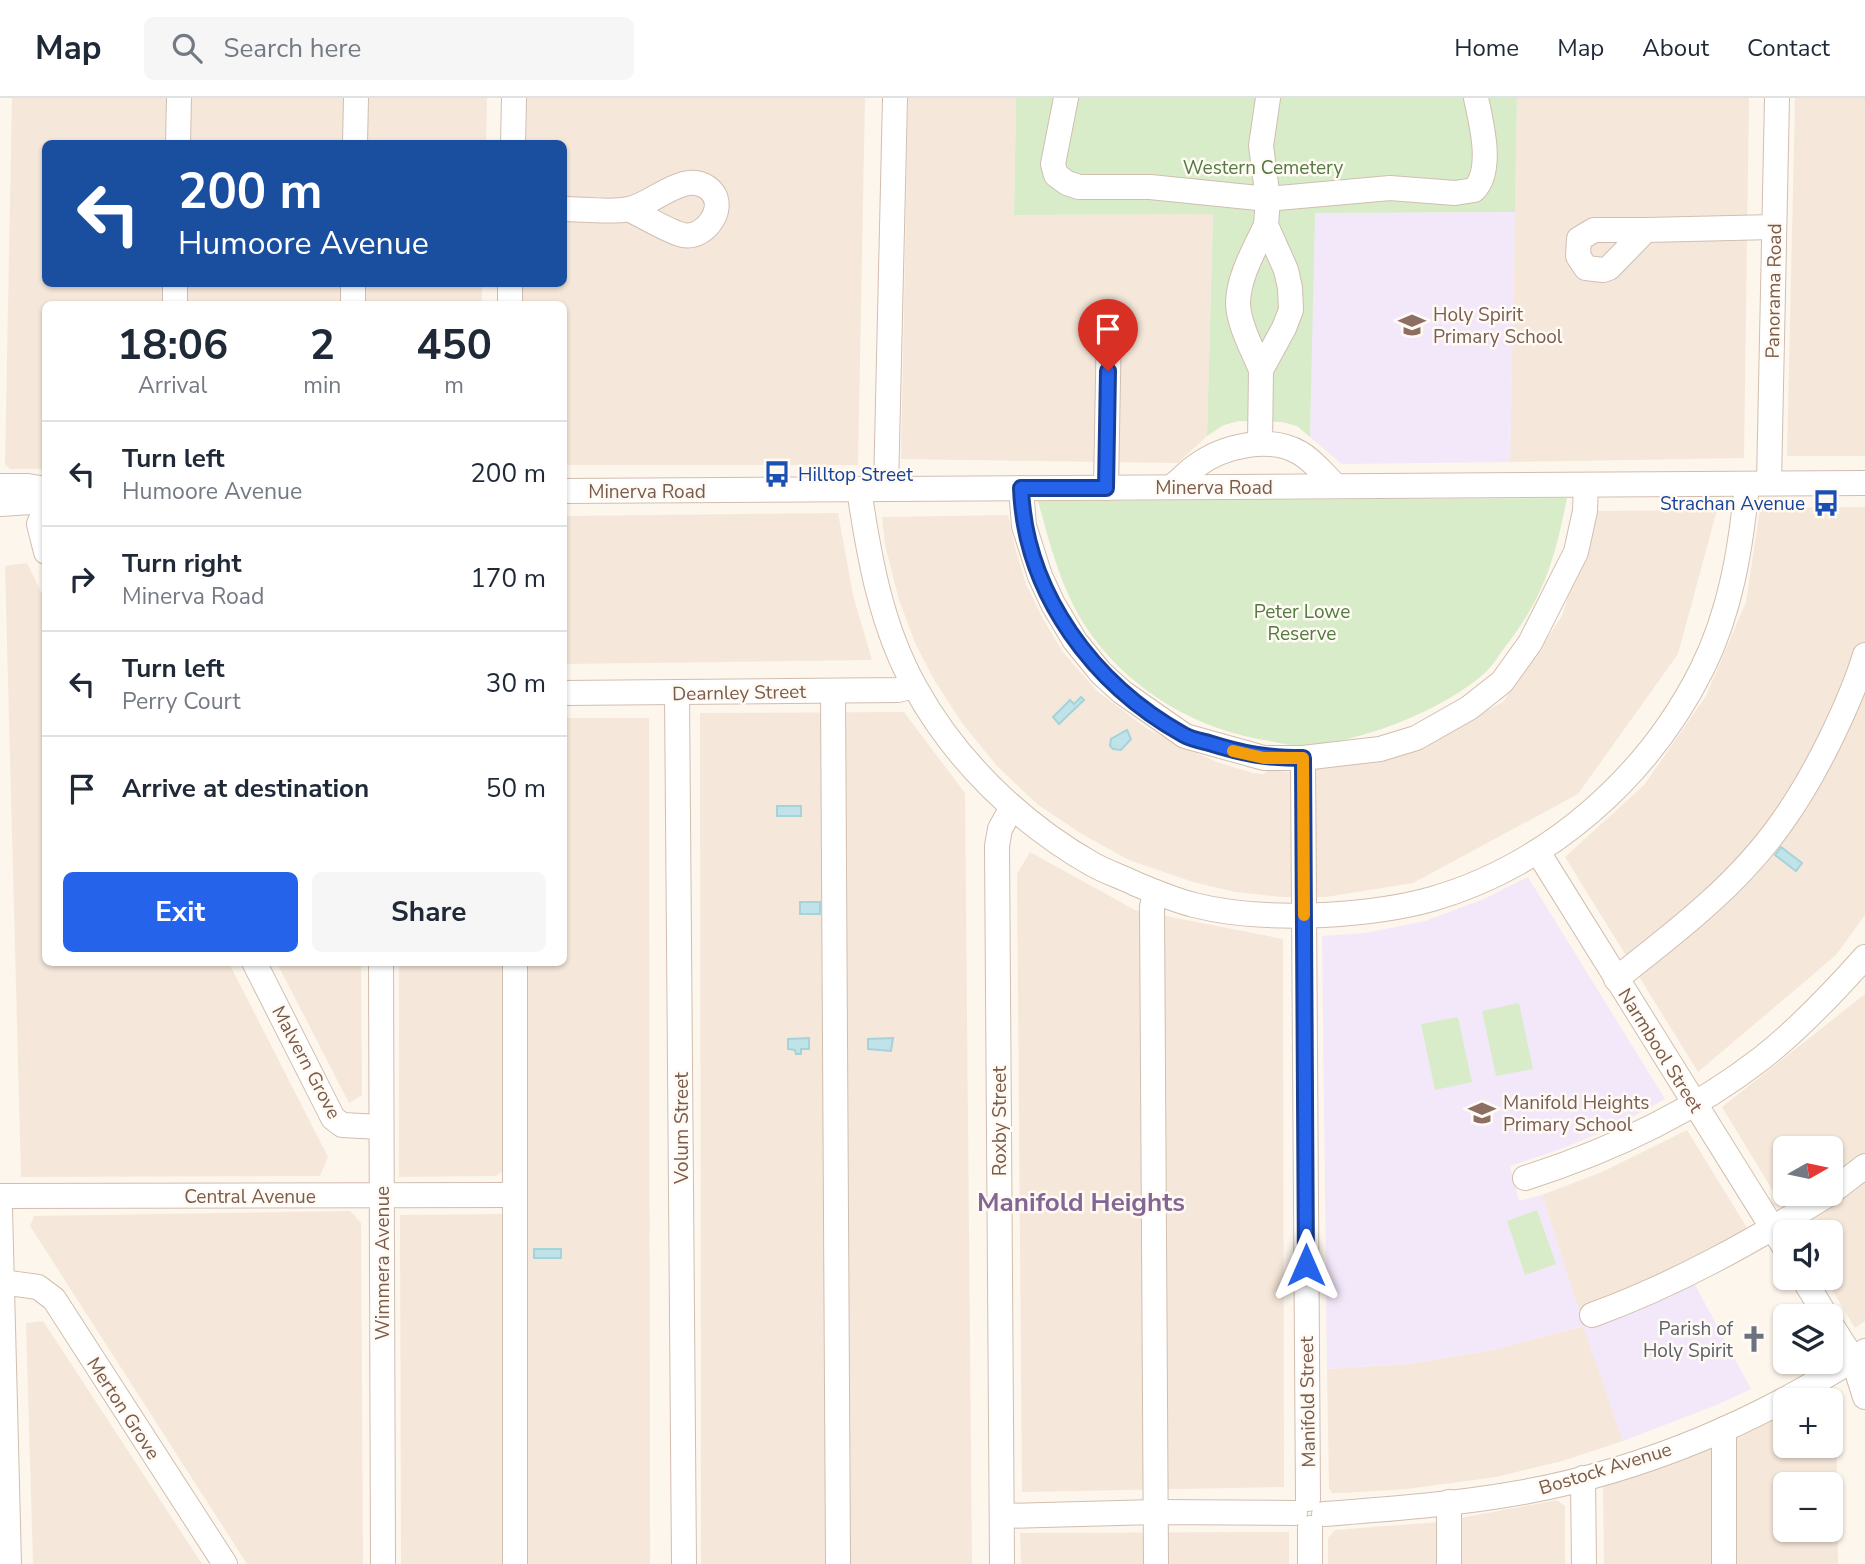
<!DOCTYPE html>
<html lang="en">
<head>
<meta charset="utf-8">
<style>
  body { margin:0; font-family:"Nunito Sans",sans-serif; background:#f6f6f7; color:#1f2937; height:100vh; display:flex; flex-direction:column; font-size:26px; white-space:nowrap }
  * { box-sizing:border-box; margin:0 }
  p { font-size:23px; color:#747a83 }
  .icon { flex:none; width:38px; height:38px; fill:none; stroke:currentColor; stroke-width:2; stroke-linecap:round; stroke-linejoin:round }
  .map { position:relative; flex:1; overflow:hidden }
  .sheet { position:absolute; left:42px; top:203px; width:525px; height:665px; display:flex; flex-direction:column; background:#fff; border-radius:10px; box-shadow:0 2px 5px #0004 }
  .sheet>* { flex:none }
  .top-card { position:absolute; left:42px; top:42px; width:525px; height:147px; border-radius:10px; box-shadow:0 2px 5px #0004; background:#1a4fa0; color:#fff; overflow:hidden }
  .needle { width:46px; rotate:81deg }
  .fabs { position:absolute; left:1773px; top:1038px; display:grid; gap:14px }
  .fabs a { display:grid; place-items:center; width:70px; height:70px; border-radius:10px; background:#fff; box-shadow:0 2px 5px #0004; font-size:35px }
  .pin { position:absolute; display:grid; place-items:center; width:60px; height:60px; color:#fff; margin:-72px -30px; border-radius:50% 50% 50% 0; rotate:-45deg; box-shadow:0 0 7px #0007 }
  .pin .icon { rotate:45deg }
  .me { position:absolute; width:77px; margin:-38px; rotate:0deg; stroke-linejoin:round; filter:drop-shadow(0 0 5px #0008) }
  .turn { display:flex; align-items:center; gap:24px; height:147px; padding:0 21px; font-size:32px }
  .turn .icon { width:91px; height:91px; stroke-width:2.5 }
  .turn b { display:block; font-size:49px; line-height:60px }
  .eta { display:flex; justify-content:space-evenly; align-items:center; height:119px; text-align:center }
  .eta b { font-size:42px; font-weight:700; line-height:49px }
  .action { display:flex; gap:14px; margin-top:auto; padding:14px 21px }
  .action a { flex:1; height:80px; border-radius:10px; background:#2563eb; color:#fff; font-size:28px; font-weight:700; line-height:80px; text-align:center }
  .action a+a { background:#f6f6f7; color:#1f2937 }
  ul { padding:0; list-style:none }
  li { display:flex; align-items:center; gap:21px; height:105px; padding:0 21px; border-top:2px solid #e0e1e3 }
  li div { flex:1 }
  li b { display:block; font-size:26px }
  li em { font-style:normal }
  header { display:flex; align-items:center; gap:42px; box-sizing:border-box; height:98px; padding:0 35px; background:#fff; border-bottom:2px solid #e0e1e3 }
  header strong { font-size:33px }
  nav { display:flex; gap:38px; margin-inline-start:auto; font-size:24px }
  .search { width:490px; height:63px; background:#f6f6f7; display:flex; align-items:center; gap:18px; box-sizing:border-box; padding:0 24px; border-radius:10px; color:#747a83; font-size:26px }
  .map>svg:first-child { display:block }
  .residential { fill:#f5e8da; fill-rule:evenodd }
  .education { fill:#f3e8fa }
  .green { fill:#d8ecc9 }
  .water { fill:#bfe3e8; stroke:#a5d3da; stroke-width:2 }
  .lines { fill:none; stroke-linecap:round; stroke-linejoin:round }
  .minor-casing { stroke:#d1beb0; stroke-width:26 }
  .minor { stroke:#fff; stroke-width:24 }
  .route-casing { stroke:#184099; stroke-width:18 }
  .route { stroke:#2563eb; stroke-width:12 }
  .slow { stroke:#f59e0b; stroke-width:12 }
  .labels { text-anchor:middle; stroke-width:5; stroke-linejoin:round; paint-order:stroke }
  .park-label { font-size:19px; fill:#537a41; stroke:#fffaf3 }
  .street-label { font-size:19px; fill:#7a5c4d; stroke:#fffaf3 }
  .education-label { font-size:19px; fill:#785e54; stroke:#fffaf3; text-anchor:start }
  .transit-label { font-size:19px; fill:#164399; stroke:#fffaf3; text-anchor:start }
  .worship-label { font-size:19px; fill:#5b616d; stroke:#fffaf3; text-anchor:end }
  .district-label { font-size:26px; font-weight:bold; fill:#846695; stroke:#fffaf3 }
</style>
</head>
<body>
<header>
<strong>Map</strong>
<div class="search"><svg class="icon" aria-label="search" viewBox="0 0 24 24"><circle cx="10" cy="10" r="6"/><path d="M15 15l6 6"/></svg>Search here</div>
<nav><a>Home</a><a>Map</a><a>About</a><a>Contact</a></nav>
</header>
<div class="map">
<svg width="1865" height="1466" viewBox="0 0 1865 1466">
  <rect width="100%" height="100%" fill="#fdf6ec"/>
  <g class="residential">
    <path d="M12,0h475l-1,45 -440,1v140h436v20h-436l-1,165h-35l-5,-5z"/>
    <path d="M527,0h338l-7,367h-294v-161h-42l1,-20h41v-140l-38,-1z"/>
    <path d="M908,0h108l-2,117 199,-1 -6,222 -29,27 -277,-4z"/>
    <path d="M1517,0h232l-5,360 -234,4z"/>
    <path d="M1795,0h70v358h-78z"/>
    <path d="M1865,409v408l-29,40 -138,117 -133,-215 79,-72 62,-89 40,-94 14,-94z"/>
    <path d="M1717,412l-39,144 -100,140 -165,89 -87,14h-44l-47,-5 -42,-10 -64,-22 -49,-27 -43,-29 -40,-38 -35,-43 -29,-45 -18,-35 -16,-43 -14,-55 -3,-28 126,-2 7,32 11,37 17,35 20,33 33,38 50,38 35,18 36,16 36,11 11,1 4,-5 19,3 114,-19 102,-51 59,-86 33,-105z"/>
    <path d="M838,415l15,82 19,65 -308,4v-148z"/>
    <path d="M27,465l18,37 1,362 183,1 99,194 -8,19 -299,1 -16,-611z"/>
    <path d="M904,614l61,81 7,771h-271l-1,-851z"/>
    <path d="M564,620h85l1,846h-128l-1,-601 43,-1z"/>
    <path d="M1030,754l105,58 148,29 1,548 -262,5 -5,-618z"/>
    <path d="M277,865h84l1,132 -13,8z"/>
    <path d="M399,865h105l1,206 -9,7 -97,1z"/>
    <path d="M1865,896v327l-10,7 -30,-50h5v-46h-32l-76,-125zM1785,1050h45v46h-45z"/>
    <path d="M1687,1032l65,106 -172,78 -38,-119 60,-23z"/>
    <path d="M350,1113l11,12 2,341h-116l-217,-338 4,-10z"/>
    <path d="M505,1116l1,350h-105l-1,-349z"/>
    <path d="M43,1223l159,243h-169l-7,-241z"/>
    <path d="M1584,1228l39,115 -61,20 -66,16 -89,12 -64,4h-11l-3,-5 -2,-119 83,-5 87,-15z"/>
    <path d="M1836,1289l2,177h-234l-1,-77 128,-48 54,-27v34h45v-46h-20zM1785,1386h45v46h-45z"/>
    <path d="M1557,1402l8,6v58h-237v-26l7,-8 104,-8z"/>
    <path d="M1289,1434v32h-268l-1,-31z"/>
  </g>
  <g class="education">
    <path d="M1515,114l-5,250 -168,2 -32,-27 4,-224z"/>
    <path d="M1528,779l137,222 -51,28 -53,22 -51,17 9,35 23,-6 42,130 109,-44 58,108 -32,15 -96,37 -40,-115 -86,23 -87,15 -83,5 -5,-433 43,-3 60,-12 59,-22z"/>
  </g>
  <g class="green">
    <path d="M1016,0h501l-2,114 -200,1 -5,224 -13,-11 -15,-4 -43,-1 -15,4 -17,11 6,-222 -199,1z"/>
    <path d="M1567,400c-12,61 -23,99 -62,149 -6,8 -12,18 -19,25 -43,39 -127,71 -184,74 -10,0 -22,-3 -32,-5 -69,-10 -135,-47 -177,-104 -30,-40 -42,-89 -55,-136z"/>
    <path d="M1519,905l14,66 -37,7 -14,-65z"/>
    <path d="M1458,919l14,65 -37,8 -14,-66z"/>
    <path d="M1537,1112l19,54 -31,11 -18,-54z"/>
  </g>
  <g class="water">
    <path d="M1081,599l3,3 -25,24 -6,-7 17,-17 4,4z"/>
    <path d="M1127,632l4,9 -10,11 -8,-1 -3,-3 1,-7z"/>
    <rect x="777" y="708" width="24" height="10"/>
    <path d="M1781,749l21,16 -6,8 -21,-16z"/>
    <rect x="800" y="804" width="20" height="12"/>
    <path d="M809,940v11h-8v5h-5l-1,-4 -7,-1v-10z"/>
    <path d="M893,940l-2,13 -23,-2v-10z"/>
    <rect x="534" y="1151" width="27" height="9"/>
  </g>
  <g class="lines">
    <defs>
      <g id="minor">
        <path d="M1066,0l-13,66 3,11 11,8 12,4h71l118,12 122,-11 65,5 19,-3c20,-20 7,-68 2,-92"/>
        <path d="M178,46l1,-46"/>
        <path d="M355,46l1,-46"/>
        <path d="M513,46l1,-46"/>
        <path d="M564,111c17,0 48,4 65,0 25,-5 55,-39 79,-21 22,16 -2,52 -25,47 -14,-3 -40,-19 -54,-26"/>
        <path d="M1594,132h52l-37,38 -6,2 -17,-2 -8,-12 1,-17z"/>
        <path d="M1646,132l128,-3"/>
        <path d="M175,206v-20"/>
        <path d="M353,206v-20"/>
        <path d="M510,206v-20"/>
        <path d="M1261,272c-8,-20 -23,-46 -23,-68 1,-27 17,-53 28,-77"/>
        <path d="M1260,345l1,-73 23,-42 7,-18 -1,-22 -4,-18 -20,-45 2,-26 -7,-53 7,-48"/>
        <path d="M1769,385l8,-385"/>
        <path d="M0,388h28l18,3"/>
        <path d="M1171,389c9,-6 16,-15 25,-21 27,-20 74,-31 104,-13 14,8 24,22 36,33"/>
        <path d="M1021,390l3,38 16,50 13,28 22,37 26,32 21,19 63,44 79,22h39l77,-9 36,-11 53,-30 33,-26 28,-39 46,-91 9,-41 1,-26"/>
        <path d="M1106,390l3,-164"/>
        <path d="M859,391c10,68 22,137 56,198 40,73 105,136 177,177 14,8 30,13 44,20 19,8 38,16 58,21 43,11 86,12 130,10 36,-2 73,-6 108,-16 117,-34 216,-122 270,-230 29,-58 39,-122 45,-185"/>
        <path d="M886,391l9,-391"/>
        <path d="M564,393l1301,-8"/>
        <path d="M1,406l45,-3"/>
        <path d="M46,409l-7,17 7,28"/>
        <path d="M833,593l5,873"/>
        <path d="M677,594l7,872"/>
        <path d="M564,595l334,-3 16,-4"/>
        <path d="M1303,660l5,741"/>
        <path d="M1538,754l247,396"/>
        <path d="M1155,794l-3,15 4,657"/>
        <path d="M254,864l79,156 9,7 39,2"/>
        <path d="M381,864l2,602"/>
        <path d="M1616,881c60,-47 122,-94 166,-157 20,-28 36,-57 51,-88 12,-25 24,-52 32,-79"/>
        <path d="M1525,1080c85,-27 166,-65 237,-120 38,-30 71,-65 103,-101"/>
        <path d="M1830,1095l35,-27"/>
        <path d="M0,1098l515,-1"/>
        <path d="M0,1111l9,355"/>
        <path d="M1803,1180l23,38"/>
        <path d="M2,1184l36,5 16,12 171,265"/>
        <path d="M1592,1217c85,-31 161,-74 237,-121"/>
        <path d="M1830,1225l23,36 12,38"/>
        <path d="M1724,1331v135"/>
        <path d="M1583,1380l1,86"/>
        <path d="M1449,1404v62"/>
        <path d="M1324,1416c67,-5 134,-10 200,-22 120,-22 241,-73 341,-141"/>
        <path d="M1002,1418l154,-4 139,1"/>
        <path d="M1310,1430v36"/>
        <path d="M515,1466v-602"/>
        <path d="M1002,1466l-5,-718 3,-17 12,-22"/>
      </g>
    </defs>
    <use href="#minor" class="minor-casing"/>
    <use href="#minor" class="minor"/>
  </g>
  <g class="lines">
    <defs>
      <path id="route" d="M1108,273l-2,117h-85c4,106 73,197 163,247 7,4 17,6 25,8 35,11 57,15 94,15l3,507"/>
    </defs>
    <use href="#route" class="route-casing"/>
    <use href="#route" class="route"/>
    <path class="slow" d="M1233,653l31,7h39l1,157"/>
  </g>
  <defs>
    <symbol id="school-bare" viewBox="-9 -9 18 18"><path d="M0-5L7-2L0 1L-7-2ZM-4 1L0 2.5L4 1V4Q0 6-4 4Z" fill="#8d6e63" stroke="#fffaf3" stroke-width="2.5" paint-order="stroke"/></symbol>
    <symbol id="bus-bare" viewBox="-9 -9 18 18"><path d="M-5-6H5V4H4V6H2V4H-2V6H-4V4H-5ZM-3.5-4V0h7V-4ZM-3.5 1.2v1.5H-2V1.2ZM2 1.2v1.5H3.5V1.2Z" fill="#1a4fb4" stroke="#fffaf3" stroke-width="2.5" paint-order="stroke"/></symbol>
    <symbol id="church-bare" viewBox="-9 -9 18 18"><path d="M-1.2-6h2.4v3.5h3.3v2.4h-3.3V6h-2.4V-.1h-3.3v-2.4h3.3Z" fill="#6b7280" stroke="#fffaf3" stroke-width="2.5" paint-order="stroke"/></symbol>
  </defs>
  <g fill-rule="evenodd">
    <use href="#school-bare" x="1393" y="208" width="38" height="38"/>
    <use href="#bus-bare" x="758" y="357" width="38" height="38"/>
    <use href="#bus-bare" x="1807" y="386" width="38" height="38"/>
    <use href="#school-bare" x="1463" y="996" width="38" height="38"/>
    <use href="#church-bare" x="1735" y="1222" width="38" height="38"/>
  </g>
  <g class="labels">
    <g class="park-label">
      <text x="1263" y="76">Western Cemetery</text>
      <text x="1302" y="520">Peter Lowe<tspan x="1302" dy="22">Reserve</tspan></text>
    </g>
    <g class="street-label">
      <text transform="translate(1773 193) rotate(-89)" y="7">Panorama Road</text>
      <text x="1214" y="396">Minerva Road</text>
      <text x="647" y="400">Minerva Road</text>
      <text transform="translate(739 594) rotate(-1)" y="7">Dearnley Street</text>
      <text transform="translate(1661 952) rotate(58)" y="7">Narmbool Street</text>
      <text transform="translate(307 964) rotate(62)" y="7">Malvern Grove</text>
      <text transform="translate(999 1023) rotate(-90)" y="7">Roxby Street</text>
      <text transform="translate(681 1030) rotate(-90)" y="7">Volum Street</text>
      <text x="250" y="1105">Central Avenue</text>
      <text transform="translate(382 1165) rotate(-90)" y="7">Wimmera Avenue</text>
      <text transform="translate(1307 1304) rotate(-91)" y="7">Manifold Street</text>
      <text transform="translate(124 1310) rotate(57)" y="7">Merton Grove</text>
      <text transform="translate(1605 1370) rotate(-17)" y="7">Bostock Avenue</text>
    </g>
    <g class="education-label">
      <text x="1433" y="223">Holy Spirit<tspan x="1433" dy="22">Primary School</tspan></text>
      <text x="1503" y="1011">Manifold Heights<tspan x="1503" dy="22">Primary School</tspan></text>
    </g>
    <g class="transit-label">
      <text x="798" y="383">Hilltop Street</text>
      <text x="1805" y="412" text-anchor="end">Strachan Avenue</text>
    </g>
    <g class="worship-label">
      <text x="1733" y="1237">Parish of<tspan x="1733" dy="22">Holy Spirit</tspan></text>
    </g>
    <g class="district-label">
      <text x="1081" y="1113">Manifold Heights</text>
    </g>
  </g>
</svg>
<div class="fabs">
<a><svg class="needle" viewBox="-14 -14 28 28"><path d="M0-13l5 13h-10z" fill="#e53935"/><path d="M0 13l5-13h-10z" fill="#747a83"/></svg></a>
<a><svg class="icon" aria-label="sound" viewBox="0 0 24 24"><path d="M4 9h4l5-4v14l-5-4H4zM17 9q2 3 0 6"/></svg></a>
<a><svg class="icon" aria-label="layers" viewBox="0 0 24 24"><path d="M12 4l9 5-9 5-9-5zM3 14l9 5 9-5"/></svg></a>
<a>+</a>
<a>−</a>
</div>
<div class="pin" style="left:1108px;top:273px;background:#d93025"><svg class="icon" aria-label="arrive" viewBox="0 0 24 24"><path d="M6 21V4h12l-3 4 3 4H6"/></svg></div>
<svg class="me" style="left:1306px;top:1167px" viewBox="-20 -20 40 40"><path d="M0-17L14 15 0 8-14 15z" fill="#2563eb" stroke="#fff" stroke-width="4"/></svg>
<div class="top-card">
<div class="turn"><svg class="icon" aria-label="left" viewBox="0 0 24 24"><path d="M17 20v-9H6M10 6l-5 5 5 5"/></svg><div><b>200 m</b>Humoore Avenue</div></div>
</div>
<section class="sheet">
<div class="eta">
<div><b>18:06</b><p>Arrival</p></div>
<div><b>2</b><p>min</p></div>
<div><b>450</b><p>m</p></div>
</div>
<ul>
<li><svg class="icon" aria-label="left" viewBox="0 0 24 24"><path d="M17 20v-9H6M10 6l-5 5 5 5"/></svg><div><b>Turn left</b><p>Humoore Avenue</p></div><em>200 m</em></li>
<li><svg class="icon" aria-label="right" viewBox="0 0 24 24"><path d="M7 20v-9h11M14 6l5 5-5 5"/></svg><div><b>Turn right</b><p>Minerva Road</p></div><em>170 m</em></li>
<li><svg class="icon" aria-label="left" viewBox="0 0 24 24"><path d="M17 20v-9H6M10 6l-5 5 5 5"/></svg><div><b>Turn left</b><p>Perry Court</p></div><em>30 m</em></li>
<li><svg class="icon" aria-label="arrive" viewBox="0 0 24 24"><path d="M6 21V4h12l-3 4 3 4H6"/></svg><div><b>Arrive at destination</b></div><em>50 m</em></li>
</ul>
<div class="action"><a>Exit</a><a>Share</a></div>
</section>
</div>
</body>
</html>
